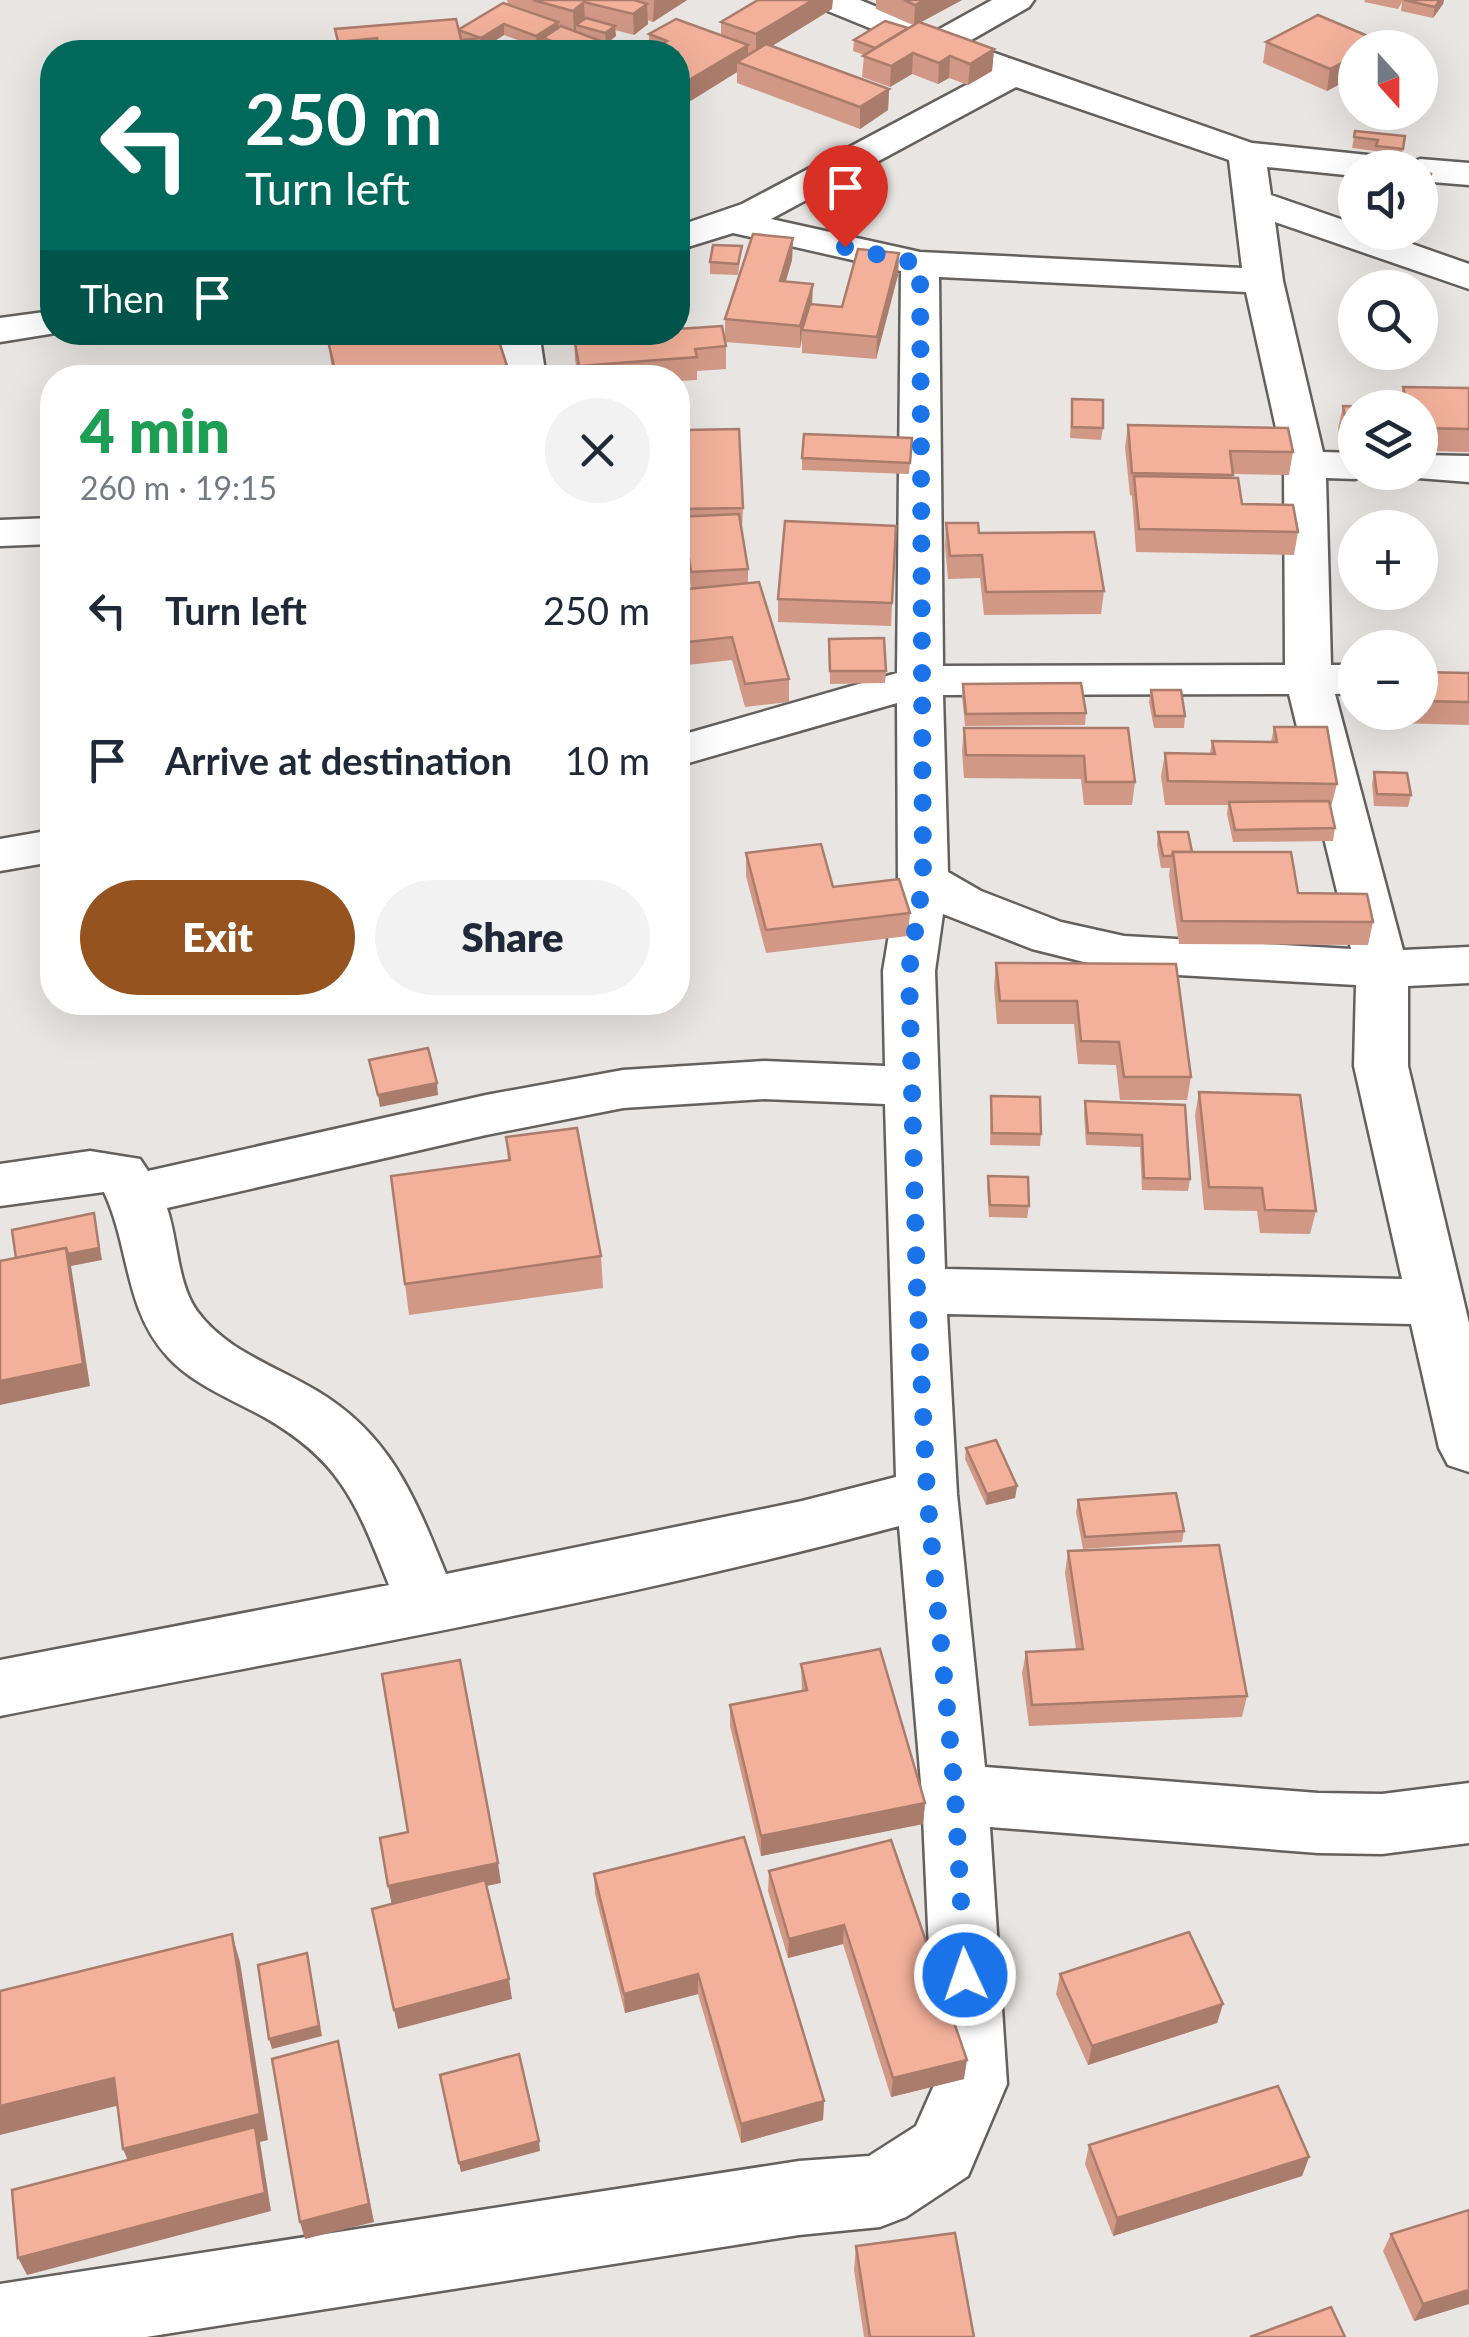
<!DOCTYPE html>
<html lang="en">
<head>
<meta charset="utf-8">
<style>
  body { margin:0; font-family:Lato,sans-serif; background:#f2f2f3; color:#1f2937; height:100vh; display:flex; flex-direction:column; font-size:38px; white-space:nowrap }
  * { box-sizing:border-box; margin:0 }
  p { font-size:32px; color:#747a83 }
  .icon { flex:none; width:55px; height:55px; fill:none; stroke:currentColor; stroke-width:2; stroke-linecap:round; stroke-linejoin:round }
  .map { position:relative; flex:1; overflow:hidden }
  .sheet { position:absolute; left:40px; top:365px; width:650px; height:650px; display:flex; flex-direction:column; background:#fff; border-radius:40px; box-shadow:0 10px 40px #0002 }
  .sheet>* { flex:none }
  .guide { position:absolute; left:40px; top:40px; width:650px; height:305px; border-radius:40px; box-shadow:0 10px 40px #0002; background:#00695c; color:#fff; overflow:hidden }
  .needle { width:65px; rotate:159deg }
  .controls { position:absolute; left:1338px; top:30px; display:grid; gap:20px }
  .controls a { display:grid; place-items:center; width:100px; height:100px; border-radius:50%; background:#fff; box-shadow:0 10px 40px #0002; font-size:50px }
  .pin { position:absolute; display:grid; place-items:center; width:85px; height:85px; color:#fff; margin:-102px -42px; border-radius:50% 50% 50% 0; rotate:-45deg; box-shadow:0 0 10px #0007 }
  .pin .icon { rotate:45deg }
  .me { position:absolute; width:110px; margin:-55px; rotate:357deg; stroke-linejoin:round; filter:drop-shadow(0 0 8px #0008) }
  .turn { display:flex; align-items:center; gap:35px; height:210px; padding:0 40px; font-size:45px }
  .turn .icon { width:130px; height:130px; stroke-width:2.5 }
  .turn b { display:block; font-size:70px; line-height:85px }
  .then { display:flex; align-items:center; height:95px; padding:0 40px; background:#0003; gap:20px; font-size:38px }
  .round { display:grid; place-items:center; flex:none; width:105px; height:105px; border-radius:52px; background:#f2f2f3 }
  .head { display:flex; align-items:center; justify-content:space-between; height:170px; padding:0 40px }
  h1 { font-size:60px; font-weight:800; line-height:75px; color:#1e9e55 }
  .action { display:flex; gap:20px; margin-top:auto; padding:20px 40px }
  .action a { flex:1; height:115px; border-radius:60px; background:#94531f; color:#fff; font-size:40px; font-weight:800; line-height:115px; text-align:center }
  .action a+a { background:#f2f2f3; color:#1f2937 }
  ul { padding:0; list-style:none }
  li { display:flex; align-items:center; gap:30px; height:150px; padding:0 40px }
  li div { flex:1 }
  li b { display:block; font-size:38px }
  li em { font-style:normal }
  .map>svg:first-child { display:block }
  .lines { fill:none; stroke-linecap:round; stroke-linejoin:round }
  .minor-casing { stroke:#63605e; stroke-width:5 }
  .minor { fill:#fff; fill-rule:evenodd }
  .wall { fill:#d19885 }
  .shaded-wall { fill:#aa7c6c }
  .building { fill:#f3b19b; stroke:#aa7c6c; stroke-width:2.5 }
  .route { stroke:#1a73e8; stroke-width:18; stroke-dasharray:0 32.4 }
</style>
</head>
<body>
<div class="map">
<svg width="1469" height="2337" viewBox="0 0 1469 2337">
  <rect width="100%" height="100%" fill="#e8e5e2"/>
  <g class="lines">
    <defs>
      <g id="minor">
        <path d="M813,0h47l76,31 56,-31h42l-5,7 -63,36 286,100 135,14 13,3 4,6 16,-7 49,4v22l-49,-4v-13h-65v8l-88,-9 4,28 84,29v8h23l91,32v25l-194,-67 8,59 40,171 32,1v19h17l-17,7 -29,-1 5,187h24v28l-20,1 68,256 66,-3v36l-61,3v80l61,257v149l-21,-7 -9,-17 -28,-124 -464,-10 10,180 28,273 333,26 64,1 87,-11v60l-87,11 -64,-1 -328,-26 17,257 -39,92 -62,41 -26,10 -81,8 -653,102h-146v-53l799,-123 70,-5 47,-30 19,-43 -13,-289 -23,-268c-295,80 -599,130 -899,190v-56l389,-75c-32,-79 -46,-123 -125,-168 -33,-18 -72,-33 -97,-61 -43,-47 -37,-109 -63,-164l-104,14v-42l90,-13 50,8 8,12 338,-76 137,-25 141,-9 121,5 -2,-95 15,-91 -1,-177 -219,63v-30l219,-63 4,-402 -168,-38 -55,17v-24l64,-22 243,-129 -167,-68zM1016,87l213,73 13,108 -322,-16 -149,-33zM939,277l307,15 38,172 1,201 -342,1zM1289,694l62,255 -227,-13 -63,-14 -80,-31 -33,-19 -5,-177zM943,914l89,35 92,23 232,13 -2,81 48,213 -457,-10 -10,-298zM764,1099l121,5 11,373 -94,24 -356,73c-31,-76 -55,-139 -129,-183 -41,-25 -91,-40 -120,-80 -20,-28 -19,-71 -30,-103l319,-73 137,-27z"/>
        <path d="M52,311v21h10l-62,10v-24z"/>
        <path d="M499,332h40l7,46h-40z"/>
        <path d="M1420,455l49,1v26l-64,-5 -3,-5h18z"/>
        <path d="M52,518v26l-52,2v-26z"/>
        <path d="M52,830v32l-52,9v-32z"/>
      </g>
    </defs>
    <use href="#minor" class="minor-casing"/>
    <use href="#minor" class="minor"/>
  </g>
  <g class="wall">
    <path d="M507,0h180l-34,22 -6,-2 1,4 -14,11 -19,-5 1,6 -10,8 -8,-2 1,9 -3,1h-43l-10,-3v-6l-6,4 -33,-12 -19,12 1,5h-148l-3,-23 123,1 50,-25z"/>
    <path d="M876,0h86l-41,22 73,27 -2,22 -24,14 -19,-7 -11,6 -26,-10 -22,13 -28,-10 2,-22 -11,-4 1,-11 54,-12 5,-3 -37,-16z"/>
    <path d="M1365,0h79l-1,4 -10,14 -32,-7 1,-9 -4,7 -34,-7z"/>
    <path d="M832,9l-60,37 117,43 -1,21 -28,19 -123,-46v-11l-53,33 -6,-3v-50h-29v-18l72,1v-13z"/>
    <path d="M1266,42h116l-1,6h-26v28l-28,15 -64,-28z"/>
    <path d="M1355,131l50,5 -4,24 -27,-3 2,-6 -24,-3z"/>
    <path d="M1355,172v26l-4,-1z"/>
    <path d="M1420,173l5,43 -2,12 -3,-1z"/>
    <path d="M793,238l-1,22 -6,21 26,24 30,2 57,-54 -1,22 -22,84 -74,-6v-13l-2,8 -75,-6v-23z"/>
    <path d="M742,246l-4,29 -28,-1v-12z"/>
    <path d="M574,337l152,9v23l-29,2v9l-19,1v-3h-100l-3,-19z"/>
    <path d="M328,341l183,37h-178z"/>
    <path d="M1403,387l66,1v64l-49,-1v-43l-65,19v22h-13l-4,-21 5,-22 56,1z"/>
    <path d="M1072,399l31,29 -2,12 -31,-2z"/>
    <path d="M1128,425l165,27 -4,23 -56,-1 -1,4 10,26 56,28 -4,23 -158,-3 -4,-56 -2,-1 -5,-48z"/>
    <path d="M912,438l-3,36 -107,-4v-12z"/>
    <path d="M678,444l65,64 -1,22 6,39v14l41,96v23l-44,5 -13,-47 -53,6 -1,-76 13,-1 -3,-22 -10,1z"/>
    <path d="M946,523l33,10 125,58 -3,23 -117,1 -4,-37 -32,1 -3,-33z"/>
    <path d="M896,526l-5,100 -113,-4v-23z"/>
    <path d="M52,535v40l-10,-38z"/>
    <path d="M829,639l57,32 -1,12 -55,1z"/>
    <path d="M1420,672l49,1v52l-75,-2 -2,-11h28z"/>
    <path d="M963,684l123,29 -1,12 -120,1 -3,-30z"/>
    <path d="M1151,690l34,26 -1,12h-30l-5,-26z"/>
    <path d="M1274,727l63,57 -6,23 4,21 -2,13 -100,1 -6,-28 1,-9h-63l-4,-29 4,-23h45l2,-12 59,1z"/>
    <path d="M964,728h164l7,54 -3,23h-48l-3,-26 -117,-1 -2,-27z"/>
    <path d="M1374,772l37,23 -3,12 -34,-1 -2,-22z"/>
    <path d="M1158,832l34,20 181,70 -5,23 -189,-1 -10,-69 1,-7h-9l-4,-23z"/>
    <path d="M746,853l87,34 77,26 -2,23 -142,17 -20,-77z"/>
    <path d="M996,963l180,1 15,113 -4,23h-67l-4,-35 -38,-1 -4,-40h-77l-3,-37z"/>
    <path d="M1199,1092l117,119 -6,23 -50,-1 -3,-22 -53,-1 -9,-95z"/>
    <path d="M991,1096l50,38 -1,12 -50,-1z"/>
    <path d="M1085,1101l100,4 5,74 -2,12 -46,-1 -2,-43 -54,-2 -2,-32z"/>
    <path d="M506,1137l95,119 2,32 -194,27 -18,-139 117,-15z"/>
    <path d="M988,1176l41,30 -2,12 -38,-1 -2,-29z"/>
    <path d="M966,1448l51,38 -2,12 -29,7 -21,-46z"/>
    <path d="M1078,1500l106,31 -2,11 -99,7 -7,-37z"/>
    <path d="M1068,1551l179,145 -5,21 -213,9 -7,-53 4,-21 50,-3 -11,-76z"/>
    <path d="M801,1664l124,139 -2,21 -162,32 -31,-130v-21l72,-14z"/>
    <path d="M891,1840l73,239 -73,18 -48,-153 -55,14 -20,-67 1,-20z"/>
    <path d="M594,1874l230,227 -1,19 -82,23 -43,-149 -73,19 -30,-119z"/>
    <path d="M1060,1974l163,30 -6,19 -129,42 -32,-71z"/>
    <path d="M1089,2145l220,12 -7,19 -189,60 -28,-72z"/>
    <path d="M1391,2234l78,70 -55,17 -31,-70z"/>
    <path d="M856,2246l118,91h-110l-10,-67z"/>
  </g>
  <g class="shaded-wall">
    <path d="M654,0h33l-34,22z"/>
    <path d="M813,0h20l-1,9 -76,47v-22z"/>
    <path d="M925,0h37l-48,26 1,-21z"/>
    <path d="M1440,0h4l-1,4 -10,14 2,-11z"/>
    <path d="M584,2l1,20 -9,3v5l-2,2 -1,-21z"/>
    <path d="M647,4l1,20 -14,11 -1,-21z"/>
    <path d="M558,22l1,11 -16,5v5l-6,4 -1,-11z"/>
    <path d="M504,24v11l-22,14 -1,-11z"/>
    <path d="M615,26l1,10 -10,8 -1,-11z"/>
    <path d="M598,40l1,11 -3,1h-16v-1z"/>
    <path d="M748,45v21l-11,-4v10l-53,33v-22z"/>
    <path d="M994,49l-2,22 -24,14 2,-21z"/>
    <path d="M913,53l-1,21 -22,13 1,-21z"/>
    <path d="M950,56l-1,22 -11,6 1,-21z"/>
    <path d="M1355,56v20l-28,15 3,-22z"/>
    <path d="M889,89l-1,21 -28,19v-22z"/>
    <path d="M686,197l1,22 -9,2v-22z"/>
    <path d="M793,238l-1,22 -13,43 1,-22z"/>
    <path d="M899,253l-1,22 -22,84 1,-22z"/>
    <path d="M813,284l-1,22 -10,24 -2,18v-22z"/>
    <path d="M437,1083l1,12 -58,12 -2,-12z"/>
    <path d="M94,1213l8,47 -31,6 19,120 -90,19v-24l20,-105z"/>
    <path d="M1017,1486l-2,12 -29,7 1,-11z"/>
    <path d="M925,1803l-2,21 -162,32v-20z"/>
    <path d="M498,1863l3,20 -109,23 -4,-20z"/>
    <path d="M844,1925l-1,19 -55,14 1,-19z"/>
    <path d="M232,1934l8,28 28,178 -8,2 11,69 -244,64 -9,-17 116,-83 -11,-26z"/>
    <path d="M307,1953l15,83 -50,13 -3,-10z"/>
    <path d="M698,1974v20l-73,19 -1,-19z"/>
    <path d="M509,1979l3,20 -114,30 -4,-19z"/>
    <path d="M1223,2004l-6,19 -129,42 4,-19z"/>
    <path d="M338,2041l36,181 -69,17 -5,-17z"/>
    <path d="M967,2060l-3,19 -73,18 2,-19z"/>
    <path d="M114,2078l10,26 -124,31v-29z"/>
    <path d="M824,2101l-1,19 -82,23v-19z"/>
    <path d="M539,2141l1,10 -79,21 -2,-9z"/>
    <path d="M1309,2157l-7,19 -189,60 4,-18z"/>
    <path d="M1469,2290v14l-55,17 9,-17z"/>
  </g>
  <g class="building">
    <path d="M533,0h101l13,4 -14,10 -49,-12 -11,9z"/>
    <path d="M758,0h55l-57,34 -35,-12z"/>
    <path d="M904,0h21l-10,5z"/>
    <path d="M1404,0h36l-5,7z"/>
    <path d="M503,3l55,19 -22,14 -32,-12 -23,14 -23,-8z"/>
    <path d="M1318,15l64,27 -10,6h-17v8l-25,13 -64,-27z"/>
    <path d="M586,18l29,8 -10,7 -29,-8z"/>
    <path d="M456,19l8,33h-69l-1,-3 -15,1 -2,-12 -39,4 -3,-13z"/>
    <path d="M676,19l72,26 -64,38 -6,-2v-29h-29l18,-11 -18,-7z"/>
    <path d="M885,21l23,7 -33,20 -21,-8z"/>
    <path d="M919,22l75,27 -24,15 -20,-8 -11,7 -26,-10 -22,13 -28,-10z"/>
    <path d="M561,26l37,14 -18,11 -37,-13z"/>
    <path d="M481,38l5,14h-20l-4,-12z"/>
    <path d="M766,44l123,45 -29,18 -123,-45z"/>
    <path d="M1355,131l50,5 -2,13 -27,-3 2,-6 -24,-3z"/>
    <path d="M1420,173l11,1 -6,42h-5z"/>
    <path d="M678,189l8,8 -8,2z"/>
    <path d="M753,234l40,4 -13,43 33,3 -13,42 -75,-7z"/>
    <path d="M713,245l29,1 -4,18 -28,-2z"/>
    <path d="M858,249l41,4 -22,84 -75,-7 8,-26 32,3z"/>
    <path d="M722,326l4,20 -31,3 2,8 -118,9 -5,-29 59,-5h45v-3z"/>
    <path d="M391,332h105l15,46h-174l-9,-37z"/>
    <path d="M1403,387l66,1v41l-49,-1v-20h-65v19h-8l-4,-21 65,1z"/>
    <path d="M1072,399l31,1v28l-31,-1z"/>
    <path d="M1128,425l160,3 5,24 -63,-1 3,24 -101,-2z"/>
    <path d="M739,429l4,79 -65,1v-65l7,-1v-13z"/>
    <path d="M804,434l108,4 -2,25 -108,-5z"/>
    <path d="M1134,476l104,2 4,26 51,1 5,27 -159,-3z"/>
    <path d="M739,514l9,55 -57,3 -4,-28 -9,1v-28z"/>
    <path d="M785,521l111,5 -4,77 -114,-4z"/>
    <path d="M946,523h32l1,10 115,-1 10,59 -118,1 -4,-37 -32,1z"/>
    <path d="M52,535v32l-10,-30z"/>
    <path d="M759,582l30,97 -44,5 -13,-47 -54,6v-53z"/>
    <path d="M884,638l2,33h-56l-1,-32z"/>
    <path d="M1420,672l49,1v29l-49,-1z"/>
    <path d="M1081,683l5,30 -120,1 -3,-30z"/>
    <path d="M1151,690h30l4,26h-30z"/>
    <path d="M1274,727h53l10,57 -169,-3 -3,-28 50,1 -3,-13 65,1z"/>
    <path d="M964,728h164l7,54h-49l-2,-26 -118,-1z"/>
    <path d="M1374,772l33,1 4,22 -34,-1z"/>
    <path d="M1329,801l6,27 -100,2 -6,-28z"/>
    <path d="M1158,832h30l4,20h-19l-1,4h-9z"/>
    <path d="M821,844l12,43 66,-8 11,34 -144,17 -20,-77z"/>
    <path d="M1173,852h118l7,41 69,1 6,28 -191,-1z"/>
    <path d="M996,963l180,1 15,113h-67l-5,-35 -38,-1 -4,-40h-77z"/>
    <path d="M428,1048l9,35 -59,12 -9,-35z"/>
    <path d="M1199,1092l101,3 16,116 -51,-1 -3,-22 -53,-1z"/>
    <path d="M991,1096l49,1 1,37 -49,-1z"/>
    <path d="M1085,1101l100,4 5,74 -46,-1 -2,-43 -54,-2z"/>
    <path d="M577,1128l24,128 -196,28 -14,-108 119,-16 -4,-23z"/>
    <path d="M988,1176l40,1 1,29 -39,-1z"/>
    <path d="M94,1213l5,35 -31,6 -2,-6 -50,10 -4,-28z"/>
    <path d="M66,1248l17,116 -83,17v-120z"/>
    <path d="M996,1440l21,46 -30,8 -21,-46z"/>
    <path d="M1176,1493l8,38 -99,6 -7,-37z"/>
    <path d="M1219,1545l28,151 -215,9 -6,-53 57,-3 -15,-98z"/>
    <path d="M880,1649l45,154 -164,33 -31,-131 77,-15 -6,-26z"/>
    <path d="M460,1660l38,203 -110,23 -8,-48 28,-6 -26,-158z"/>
    <path d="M744,1837l80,264 -83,23 -43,-150 -74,20 -30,-120z"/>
    <path d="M891,1840l76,220 -74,18 -49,-153 -55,14 -20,-68z"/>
    <path d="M485,1880l24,99 -115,31 -22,-101z"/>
    <path d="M1189,1932l34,72 -131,42 -32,-72z"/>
    <path d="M232,1934l28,180 -137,35 -9,-71 -114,28v-115z"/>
    <path d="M307,1953l12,73 -50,13 -11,-74z"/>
    <path d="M338,2041l31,163 -69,18 -28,-163z"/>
    <path d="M519,2054l20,87 -80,22 -19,-88z"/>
    <path d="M1278,2086l31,71 -192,61 -28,-73z"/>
    <path d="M255,2127l10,66 -247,65 -6,-68z"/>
    <path d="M1469,2210v80l-46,14 -32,-70z"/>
    <path d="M955,2233l19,104h-104l-14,-91z"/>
    <path d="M1331,2307l14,30h-95z"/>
  </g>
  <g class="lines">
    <path class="route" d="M845,247l75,17 3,616 -14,91 8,319 10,204 28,300 10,181"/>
  </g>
</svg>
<div class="controls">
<a><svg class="needle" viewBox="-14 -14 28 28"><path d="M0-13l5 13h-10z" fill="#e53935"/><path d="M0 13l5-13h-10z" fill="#747a83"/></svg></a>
<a><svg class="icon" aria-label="sound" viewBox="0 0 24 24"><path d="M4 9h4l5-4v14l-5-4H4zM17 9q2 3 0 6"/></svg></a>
<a><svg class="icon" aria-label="search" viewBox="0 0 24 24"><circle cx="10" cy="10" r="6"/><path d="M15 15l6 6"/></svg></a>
<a><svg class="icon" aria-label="layers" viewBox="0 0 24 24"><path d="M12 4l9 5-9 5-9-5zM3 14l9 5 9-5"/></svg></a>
<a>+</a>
<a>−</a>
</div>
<div class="pin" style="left:845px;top:247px;background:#d93025"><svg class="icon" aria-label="arrive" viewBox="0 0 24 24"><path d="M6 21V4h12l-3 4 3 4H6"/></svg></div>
<svg class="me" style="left:965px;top:1975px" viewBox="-20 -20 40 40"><circle r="17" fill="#1a73e8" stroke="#fff" stroke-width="3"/><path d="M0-11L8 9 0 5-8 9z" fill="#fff"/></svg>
<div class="guide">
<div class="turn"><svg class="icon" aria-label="left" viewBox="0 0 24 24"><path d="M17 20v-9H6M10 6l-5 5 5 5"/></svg><div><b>250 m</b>Turn left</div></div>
<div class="then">Then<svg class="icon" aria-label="arrive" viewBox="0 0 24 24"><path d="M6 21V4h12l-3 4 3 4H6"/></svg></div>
</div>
<section class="sheet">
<div class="head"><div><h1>4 min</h1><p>260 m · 19:15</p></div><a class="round"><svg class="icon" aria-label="close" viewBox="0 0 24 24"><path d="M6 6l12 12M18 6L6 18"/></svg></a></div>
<ul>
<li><svg class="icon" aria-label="left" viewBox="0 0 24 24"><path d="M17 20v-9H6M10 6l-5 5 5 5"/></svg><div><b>Turn left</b></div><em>250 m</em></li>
<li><svg class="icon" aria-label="arrive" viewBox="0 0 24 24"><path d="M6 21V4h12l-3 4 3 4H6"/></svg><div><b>Arrive at destination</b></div><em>10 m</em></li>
</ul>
<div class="action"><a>Exit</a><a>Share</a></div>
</section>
</div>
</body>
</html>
